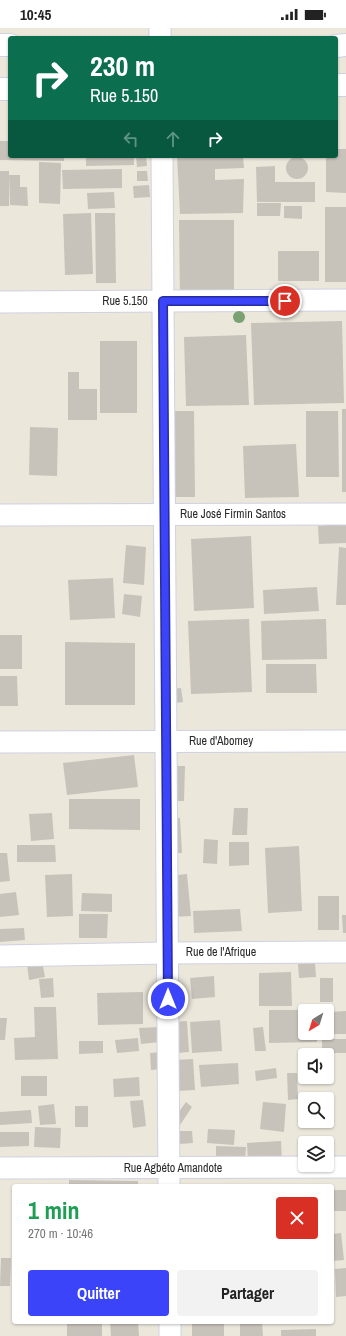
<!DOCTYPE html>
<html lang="fr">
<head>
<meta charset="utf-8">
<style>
  body { margin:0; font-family:"Archivo Narrow",sans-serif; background:#f2f2f2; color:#222; height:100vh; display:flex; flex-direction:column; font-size:15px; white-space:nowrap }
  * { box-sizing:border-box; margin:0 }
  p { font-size:13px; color:#767676 }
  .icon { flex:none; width:22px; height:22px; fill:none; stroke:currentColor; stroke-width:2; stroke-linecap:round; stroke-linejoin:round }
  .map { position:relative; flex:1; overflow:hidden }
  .side { position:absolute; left:12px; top:1156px; width:322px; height:140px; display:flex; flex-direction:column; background:#fff; border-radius:4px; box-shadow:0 1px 3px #0004 }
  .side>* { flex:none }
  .guide { position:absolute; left:8px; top:8px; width:330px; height:122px; border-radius:4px; box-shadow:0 1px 3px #0004; background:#0b6e4f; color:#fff; overflow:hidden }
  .needle { width:26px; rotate:218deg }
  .fabs { position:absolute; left:298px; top:976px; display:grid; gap:8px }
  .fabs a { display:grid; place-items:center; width:36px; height:36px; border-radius:4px; background:#fff; box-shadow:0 1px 3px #0004; font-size:20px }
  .pin { position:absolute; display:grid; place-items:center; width:34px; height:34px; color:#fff; margin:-17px; border:2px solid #fff; border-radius:50%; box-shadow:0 1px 4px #0007 }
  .me { position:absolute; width:44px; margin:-22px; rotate:0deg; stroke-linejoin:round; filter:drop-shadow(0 0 3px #0008) }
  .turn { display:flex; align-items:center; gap:14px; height:84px; padding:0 16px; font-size:18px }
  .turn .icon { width:52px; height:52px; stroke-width:2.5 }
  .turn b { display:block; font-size:28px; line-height:34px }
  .lanes { display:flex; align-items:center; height:38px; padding:0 16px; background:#0003; justify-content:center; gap:20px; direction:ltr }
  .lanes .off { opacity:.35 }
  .round { display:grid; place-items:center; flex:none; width:42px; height:42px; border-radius:4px; background:#f2f2f2 }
  .headline { display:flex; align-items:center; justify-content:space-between; height:68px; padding:0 16px }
  h1 { font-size:24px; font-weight:800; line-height:30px; color:#1e9e55 }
  .action { display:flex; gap:8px; margin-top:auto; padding:8px 16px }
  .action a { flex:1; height:46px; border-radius:4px; background:#3b44f8; color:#fff; font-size:16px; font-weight:800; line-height:46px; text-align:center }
  .action a+a { background:#f2f2f2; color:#222 }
  .status { display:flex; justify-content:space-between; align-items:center; height:28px; padding:0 20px; background:#fff; direction:ltr }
  .status svg { height:11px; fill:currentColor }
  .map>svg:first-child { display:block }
  .building { fill:#c7c3bb }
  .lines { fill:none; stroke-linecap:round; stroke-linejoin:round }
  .minor-casing { stroke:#d0d1e2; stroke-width:23 }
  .secondary-casing { stroke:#d0d1e2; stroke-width:24 }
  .minor { stroke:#fff; stroke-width:21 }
  .secondary { stroke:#fff; stroke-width:22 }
  .tree { fill:#7ba071 }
  .route-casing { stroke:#262ca1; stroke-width:10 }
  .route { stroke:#3b44f8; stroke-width:7 }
  .labels { text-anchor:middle; stroke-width:3; stroke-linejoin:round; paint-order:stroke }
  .street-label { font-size:12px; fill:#292929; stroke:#fff }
</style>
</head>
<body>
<div class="status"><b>10:45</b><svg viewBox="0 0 49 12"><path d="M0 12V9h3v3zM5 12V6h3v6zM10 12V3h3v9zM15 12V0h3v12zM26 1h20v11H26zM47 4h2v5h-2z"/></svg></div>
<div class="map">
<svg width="346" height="1308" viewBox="0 0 346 1308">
  <rect width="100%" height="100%" fill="#ebe7db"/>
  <g class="building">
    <path d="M0,113h10v15h54v5l-64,-1z"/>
    <path d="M336,121h10v44l-20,-1v-36h10z"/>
    <path d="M86,128h48v9l-48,1z"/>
    <path d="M136,128h10l1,10 -10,1z"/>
    <path d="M177,128h66l1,12 -29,1v11l29,-1 -1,34 -63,1z"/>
    <circle cx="297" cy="140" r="11"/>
    <path d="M39,134l22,1 -1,41 -21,-1z"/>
    <path d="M275,138v16h40v20h-58l-1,-35z"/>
    <path d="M122,141v19l-59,1 -1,-19z"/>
    <rect x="0" y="143" width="9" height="35"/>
    <path d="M137,143h10l1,10h-11z"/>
    <path d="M9,147h11v12h7l1,19 -18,-1z"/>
    <path d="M149,157l1,12 -16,1 -1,-12z"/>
    <path d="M114,164l1,16 -27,1 -1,-16z"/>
    <path d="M257,175h24l-1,13h-23z"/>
    <path d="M284,178h18v13l-18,-1z"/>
    <rect x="325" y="179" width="21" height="75"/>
    <path d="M91,185l2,61 -28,1 -2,-61z"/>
    <path d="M95,185h20l1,70h-20z"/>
    <path d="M179,192h55v80l-54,-1z"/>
    <rect x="278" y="223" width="41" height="30"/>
    <path d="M342,293l2,82 -90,2 -3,-82z"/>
    <path d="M246,307l3,70 -63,1 -2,-69z"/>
    <rect x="100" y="313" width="37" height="72"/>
    <path d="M68,344h11v17h18v31h-29z"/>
    <rect x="342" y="381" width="4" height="83"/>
    <path d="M167,383h27l1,86h-26z"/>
    <path d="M306,383h32l1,66h-33z"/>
    <path d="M30,399l28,1 -1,48 -28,-1z"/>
    <path d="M296,416l3,53 -54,1 -2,-52z"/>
    <path d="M346,495v20l-27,1 -1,-18z"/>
    <path d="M251,508l3,72 -60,3 -3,-72z"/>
    <path d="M126,517l20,2 -2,38 -21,-2z"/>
    <path d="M339,519l7,1v57h-10z"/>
    <path d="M113,550l2,40 -45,2 -2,-40z"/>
    <path d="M317,559l2,24 -55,3 -1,-24z"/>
    <path d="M124,566l18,2 -2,21 -18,-3z"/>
    <path d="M249,591l3,73 -61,2 -3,-73z"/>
    <path d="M326,591l1,40 -65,1 -1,-39z"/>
    <rect x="0" y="607" width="22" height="34"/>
    <path d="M65,614l70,1v62h-70z"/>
    <path d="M266,636h50l1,29h-51z"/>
    <path d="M0,648h17l1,30h-18z"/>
    <path d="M181,660l2,14 -8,1 -2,-14z"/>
    <path d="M134,727l4,32 -71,8 -4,-32z"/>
    <path d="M173,738h12l-1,35h-12z"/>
    <path d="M69,771h71v31l-71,-1z"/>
    <path d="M234,780h14l-1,27h-15z"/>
    <path d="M52,785l2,26 -23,2 -2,-27z"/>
    <path d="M180,790l2,35h-15l-2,-34z"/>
    <path d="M204,811l14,1 -1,24 -14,-1z"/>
    <path d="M229,814h20v23l-20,1z"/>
    <path d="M17,817h38l1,17h-39z"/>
    <path d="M299,818l3,65 -34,2 -3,-65z"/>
    <path d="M0,825h7l3,28 -10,1z"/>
    <path d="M72,846l1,42 -26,1 -2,-42z"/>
    <path d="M187,846l4,42 -19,1 -4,-41z"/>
    <path d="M16,864l3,23 -19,2v-23z"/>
    <path d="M82,865l30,1v18l-31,-1z"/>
    <rect x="318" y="868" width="21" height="34"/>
    <path d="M240,881l2,22 -48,2 -1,-22z"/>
    <path d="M79,886h29l-1,24h-28z"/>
    <path d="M342,887h4v18h-3z"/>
    <path d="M24,900l1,12 -25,2v-13z"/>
    <path d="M42,933l3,16 -16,3 -2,-16z"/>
    <path d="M315,935l1,14 -17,1 -1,-14z"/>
    <path d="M291,944l1,34h-33v-33z"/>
    <path d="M214,948l1,21 -23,2 -2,-21z"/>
    <path d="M53,950l1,19 -13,1 -2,-19z"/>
    <rect x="320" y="950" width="13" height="24"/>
    <path d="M143,964v32l-45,1 -1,-32z"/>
    <path d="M34,979h22l2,52 -43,1 -1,-22 21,-1z"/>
    <path d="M269,982h36v23h12v9l-48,1z"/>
    <path d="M346,983v23h-15l-1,-22z"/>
    <path d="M0,990h7l-2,22h-5z"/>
    <path d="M220,992l2,31 -30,2 -2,-31z"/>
    <path d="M187,993l2,31 -12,1 -2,-31z"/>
    <path d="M159,999l1,15 -19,2 -2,-16z"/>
    <path d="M263,999l3,24h-11l-2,-23z"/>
    <path d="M138,1010l1,13 -22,2 -2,-13z"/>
    <rect x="322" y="1011" width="24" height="14"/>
    <path d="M79,1013h24v12l-24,1z"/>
    <path d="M299,1020h16v7h-10v20h-6z"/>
    <path d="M161,1024l2,17 -12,1 -1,-17z"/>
    <path d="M193,1031l2,31 -18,1 -1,-31z"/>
    <path d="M238,1035l1,21 -38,3 -2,-22z"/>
    <path d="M276,1040l1,10 -21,3 -1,-10z"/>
    <path d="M287,1045h10l1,26 -10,1z"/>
    <rect x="21" y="1048" width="26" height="20"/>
    <path d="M139,1049l1,19 -26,1 -1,-18z"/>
    <path d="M143,1072l3,26 -13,2 -3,-27z"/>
    <path d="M186,1074l6,5 -12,18 -7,-5z"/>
    <path d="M263,1074l23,2 -2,28 -24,-3z"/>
    <path d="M54,1076l2,20 -16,1 -2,-19z"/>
    <rect x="75" y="1078" width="13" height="21"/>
    <path d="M31,1082l1,13 -32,2v-13z"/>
    <path d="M35,1099l26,1 -1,20 -26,-1z"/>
    <path d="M208,1101l27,1 -1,15 -27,-2z"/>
    <path d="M179,1103h13l1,12 -14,1z"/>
    <path d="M0,1104h29v14l-29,1z"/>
    <path d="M281,1113l1,20 -34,2 -1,-20z"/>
    <path d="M216,1118l30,1 -1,15 -29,-1z"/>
    <path d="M69,1152l69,1v5h-69z"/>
    <rect x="332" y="1162" width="14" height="21"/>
    <path d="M341,1205l3,27 -12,1v-27z"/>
    <path d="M1,1230h10l-1,28h-10z"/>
    <path d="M346,1240v28l-10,1 -1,-28z"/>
    <rect x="67" y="1294" width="35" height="14"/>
    <path d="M110,1294h28l1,14h-28z"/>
    <rect x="192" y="1294" width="32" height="14"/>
    <path d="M240,1294h22l1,14h-23z"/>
    <path d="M316,1301v7h-35v-6z"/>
  </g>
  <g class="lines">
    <defs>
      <g id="minor">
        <path d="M160,0v10"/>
        <path d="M162,128l7,1030"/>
        <path d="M0,274l346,-2"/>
        <path d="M0,487l346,-1"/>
        <path d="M0,714l346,-1"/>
        <path d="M0,928l167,-3 179,-1"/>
        <path d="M0,1140l346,-1"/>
        <path d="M170,1294v14"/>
      </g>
      <g id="secondary">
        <path d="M0,17h10"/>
        <path d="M336,18l10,-1"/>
        <path d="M336,57h10"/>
        <path d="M0,61h10"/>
      </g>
    </defs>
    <use href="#minor" class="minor-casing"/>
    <use href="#secondary" class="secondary-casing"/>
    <use href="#minor" class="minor"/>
    <use href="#secondary" class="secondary"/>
  </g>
  <circle class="tree" cx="239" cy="289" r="6"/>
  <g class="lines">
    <defs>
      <path id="route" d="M168,971l-5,-698h122"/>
    </defs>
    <use href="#route" class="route-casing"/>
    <use href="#route" class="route"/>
  </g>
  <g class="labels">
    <g class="street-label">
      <text x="125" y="277">Rue 5.150</text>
      <text x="233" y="490">Rue José Firmin Santos</text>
      <text x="221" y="717">Rue d'Abomey</text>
      <text x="221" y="928">Rue de l'Afrique</text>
      <text x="173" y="1144">Rue Agbéto Amandote</text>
    </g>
  </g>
</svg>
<div class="fabs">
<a><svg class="needle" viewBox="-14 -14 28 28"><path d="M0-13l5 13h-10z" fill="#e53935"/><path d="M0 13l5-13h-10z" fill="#767676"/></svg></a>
<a><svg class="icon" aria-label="sound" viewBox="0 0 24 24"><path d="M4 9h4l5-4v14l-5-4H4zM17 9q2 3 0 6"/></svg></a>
<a><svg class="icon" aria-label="search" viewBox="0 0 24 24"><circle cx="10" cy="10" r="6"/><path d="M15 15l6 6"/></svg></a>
<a><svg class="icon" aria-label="layers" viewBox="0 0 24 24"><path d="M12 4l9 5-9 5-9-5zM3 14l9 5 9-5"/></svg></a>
</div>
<div class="pin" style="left:285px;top:273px;background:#d93025"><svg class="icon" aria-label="arrive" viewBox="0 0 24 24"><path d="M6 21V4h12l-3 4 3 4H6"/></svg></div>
<svg class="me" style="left:168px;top:971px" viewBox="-20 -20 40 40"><circle r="17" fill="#3b44f8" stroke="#fff" stroke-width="3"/><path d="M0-11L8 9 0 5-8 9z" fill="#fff"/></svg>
<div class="guide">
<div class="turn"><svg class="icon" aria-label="right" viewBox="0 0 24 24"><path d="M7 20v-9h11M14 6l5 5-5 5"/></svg><div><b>230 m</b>Rue 5.150</div></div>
<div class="lanes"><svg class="icon off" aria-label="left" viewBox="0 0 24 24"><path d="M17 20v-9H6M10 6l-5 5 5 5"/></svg><svg class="icon off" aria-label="ahead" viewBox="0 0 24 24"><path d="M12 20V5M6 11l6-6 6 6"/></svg><svg class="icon" aria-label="right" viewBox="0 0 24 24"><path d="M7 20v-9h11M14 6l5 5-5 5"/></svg></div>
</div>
<section class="side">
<div class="headline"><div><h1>1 min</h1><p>270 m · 10:46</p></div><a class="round" style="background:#d93025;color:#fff"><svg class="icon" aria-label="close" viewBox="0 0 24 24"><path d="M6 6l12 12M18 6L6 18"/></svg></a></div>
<div class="action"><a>Quitter</a><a>Partager</a></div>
</section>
</div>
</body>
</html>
